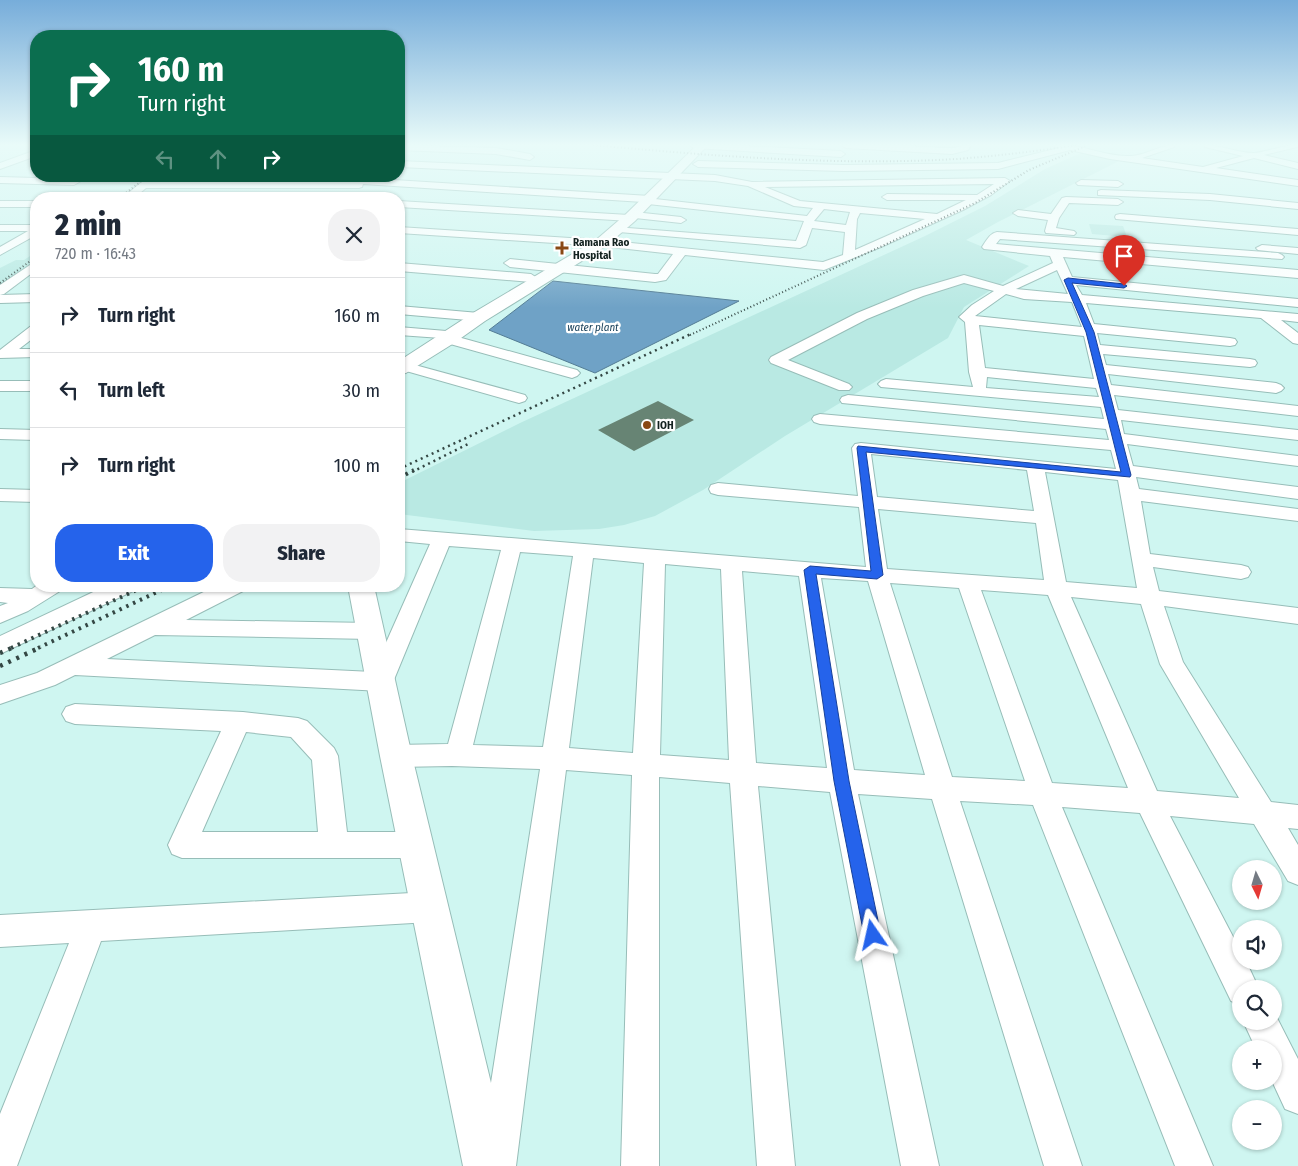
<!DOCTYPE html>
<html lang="en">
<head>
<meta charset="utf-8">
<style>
  body { margin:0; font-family:"Fira Sans Condensed",sans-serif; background:#f2f2f3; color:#1f2937; height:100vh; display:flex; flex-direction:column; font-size:19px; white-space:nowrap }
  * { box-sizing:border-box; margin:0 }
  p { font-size:16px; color:#747a83 }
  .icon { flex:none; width:28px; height:28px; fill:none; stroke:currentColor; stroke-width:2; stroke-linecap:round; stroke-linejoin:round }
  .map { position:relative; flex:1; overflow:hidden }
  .panel { position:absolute; left:30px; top:192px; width:375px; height:400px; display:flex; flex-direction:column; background:#fff; border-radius:20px; box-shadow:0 1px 4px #0004 }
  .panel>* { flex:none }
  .hud { position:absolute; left:30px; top:30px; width:375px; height:152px; border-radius:20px; box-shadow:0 1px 4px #0004; background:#0b6e4f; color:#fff; overflow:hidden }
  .needle { width:32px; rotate:175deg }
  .buttons { position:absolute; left:1232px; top:860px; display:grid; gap:10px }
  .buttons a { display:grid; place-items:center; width:50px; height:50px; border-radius:50%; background:#fff; box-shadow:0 1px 4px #0004; font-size:25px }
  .pin { position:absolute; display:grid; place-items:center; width:42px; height:42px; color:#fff; margin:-51px -21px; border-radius:50% 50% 50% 0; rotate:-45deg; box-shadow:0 0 5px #0007 }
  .pin .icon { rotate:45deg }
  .me { position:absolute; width:55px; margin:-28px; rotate:349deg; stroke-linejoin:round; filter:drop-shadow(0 0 4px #0008) }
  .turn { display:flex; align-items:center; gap:18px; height:105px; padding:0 25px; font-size:22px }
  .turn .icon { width:65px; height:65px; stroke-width:2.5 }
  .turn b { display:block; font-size:35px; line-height:42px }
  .lanes { display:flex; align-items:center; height:48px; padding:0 25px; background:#0003; justify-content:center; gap:25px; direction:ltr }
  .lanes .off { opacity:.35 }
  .round { display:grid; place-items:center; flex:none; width:52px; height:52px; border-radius:20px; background:#f2f2f3 }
  .head { display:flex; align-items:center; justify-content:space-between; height:85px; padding:0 25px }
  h1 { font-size:30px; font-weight:800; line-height:38px }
  .action { display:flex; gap:10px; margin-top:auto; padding:10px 25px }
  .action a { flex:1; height:58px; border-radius:20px; background:#2563eb; color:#fff; font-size:20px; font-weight:800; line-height:58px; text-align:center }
  .action a+a { background:#f2f2f3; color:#1f2937 }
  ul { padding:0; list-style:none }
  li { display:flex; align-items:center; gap:15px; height:75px; padding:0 25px; border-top:1px solid #e0e1e3 }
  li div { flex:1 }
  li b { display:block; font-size:19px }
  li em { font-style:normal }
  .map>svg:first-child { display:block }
  .built { fill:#b9e9e3 }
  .water { fill:#6fa2c6; stroke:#537c94 }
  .building { fill:#678474 }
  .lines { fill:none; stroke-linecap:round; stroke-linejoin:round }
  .minor-casing { stroke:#97bdb8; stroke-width:2 }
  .major-casing { stroke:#97bdb8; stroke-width:2 }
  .minor { fill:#fff; fill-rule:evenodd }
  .major { fill:#fff; fill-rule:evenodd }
  .rail-far3 { stroke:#344744; stroke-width:2; stroke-dasharray:1 2.5; stroke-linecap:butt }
  .rail-far2 { stroke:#344744; stroke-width:2.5; stroke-dasharray:2 4; stroke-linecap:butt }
  .rail-far1 { stroke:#344744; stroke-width:4; stroke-dasharray:2.5 5; stroke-linecap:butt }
  .rail { stroke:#344744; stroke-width:4.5; stroke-dasharray:3 6; stroke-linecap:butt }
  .route { fill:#2563eb; stroke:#184099 }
  .poi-dot { fill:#894814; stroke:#fff; stroke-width:2 }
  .labels { text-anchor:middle; stroke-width:4.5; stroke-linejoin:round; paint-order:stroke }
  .far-poi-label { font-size:11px; font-weight:bold; fill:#132220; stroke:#fff; text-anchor:start }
  .far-water-label { font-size:11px; font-style:italic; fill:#143d57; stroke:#fff }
</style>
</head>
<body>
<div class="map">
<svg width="1298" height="1166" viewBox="0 0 1298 1166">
  <rect width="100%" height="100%" fill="#cff6f1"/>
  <g class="built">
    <path d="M1083,152l40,7 -125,63 -32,18 63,26 -65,41 -16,31 -163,98 -82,54 -48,26 -31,9 -25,4 -65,2 -135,-17v-31l121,-60 405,-187 60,-30 60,-37z"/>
    <path d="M1089,224l34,2 4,11 -35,-3z"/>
    <path d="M36,252v12l-36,26v-22l16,-8h8z"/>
  </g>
  <path class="water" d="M553,281l186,20 -144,72 -106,-43z"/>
  <path class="building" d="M658,401l36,19 -60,31 -36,-21z"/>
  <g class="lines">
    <defs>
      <g id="minor">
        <path d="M399,145l97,3 34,6 4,3 -4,3 -34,-6 -97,-4z"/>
        <path d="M690,145h39l112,6 4,3 -4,3 -147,-9z"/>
        <path d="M842,145c35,-4 72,2 107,3 8,1 14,-4 22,-3l-3,5 -16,4 -106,-6z"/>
        <path d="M1052,145c26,-3 51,12 78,11 15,0 29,-11 45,-11l-1,2 -32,11 61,9 40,-11 -38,-9 -1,-2c16,0 38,9 51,8 15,-2 28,-8 43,-8l-1,2 -33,8 34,8v6l-44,-11 -38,10 82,12v6l-188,-27 -40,-9 -72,19 -154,2 -146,-4 -5,-3 5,-3 146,4 154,-2 61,-15z"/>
        <path d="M36,150v6l-36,13v-6z"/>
        <path d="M399,161l316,14 37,7 253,-4 5,3 -19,14 -28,15 -82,37 -57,23 -139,-15 -19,25 -11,2 -145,-15 -6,-4 6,-4 145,15h3l15,-20 -72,-8 -202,-13v-6l202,13 222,22 20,-7 2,-23 -33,-4 -6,17 -6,3 -181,-16 -5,-3 1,-2 181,14 8,-20 -156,-17 -5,-2 -280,-18 -1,3 -3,1h-213l-13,11h-12l28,-23h11l-7,6h205l1,-3 3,-1 288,18 5,3 152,17 6,-8 -19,-2 -46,-20 -33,-5 -316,-14zM994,184l-17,11 -90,-1 -5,3 5,3h79l-29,14 -137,-13 -35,-14zM824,209l26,3 -4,13 -32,-4zM860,213l65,6 -70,31 2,-31z"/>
        <path d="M78,176h12l-16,9 -74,-2v-6l72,2z"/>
        <path d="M1081,180l37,1 5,3 -5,3 -40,-2 -2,-2z"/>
        <path d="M1101,190l109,4 88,9v6l-88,-9 -112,-5v-4z"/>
        <path d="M1066,197l52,2 5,3 -5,3 -49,-2 -10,15 -3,10 18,3 2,2 -2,2 -28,-2 -1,-2 3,-11 -30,-4 -5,-3 5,-3 33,4 11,-16z"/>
        <rect x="0" y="201" width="36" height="6"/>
        <path d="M399,201l230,14 5,-3 47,5 5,3 -5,3 -46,-5 -5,3 -231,-14z"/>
        <path d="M1120,214l178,15v6l-182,-16 -1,-2 1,-2z"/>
        <path d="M0,225h36v10l-36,20v-8l28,-16h-28z"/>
        <path d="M997,232l281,21 4,2 2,2 -2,2 -282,-20 -4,5 302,26v8l-235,-21 9,20 226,22v8l-222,-22 6,10 216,19v8l-17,-2 17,13v11l-5,-1 -32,-25 -175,-15 8,21 136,14 5,1 2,3 -2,3 -5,1 -133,-13 3,12 150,14 5,1 2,3 -2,3 -5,1 -147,-13 3,11 170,18 5,2 3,3 -3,3 -5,2 -168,-19 3,11 187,21v10l-184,-21 4,15 180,20v10l-177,-20 3,14 174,22v10l-171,-22 6,22 165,21v12l-162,-22 3,12 159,20v12l-157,-20 9,53 91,11 7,2 3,5 -3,5 -7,2 -88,-12 6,24 139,17v16l-134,-18 19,56 88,140 27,3v24l-10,-1 10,17v40l-10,-4 -34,-57 -84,-8 71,136v9h5l13,28h-18v16l-10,-4 -91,-188 -78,-6 151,359h-38l-142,-361 -73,-4 122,365h-38l-112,-367 -74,-5 81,372h-38l-71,-374 -72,-6 37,380h-38l-27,-383 -71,-6v389h-38l11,-391 -66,-5 -50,396h-38l62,-397 -88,-3 -56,1 -9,-3 -4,-8 4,-8 9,-3 52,-1 53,-194 -52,-4 -56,136 -3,6 -9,3 -306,-16 -20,10 -55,19v-19l37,-12 179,-87h30l-3,5 -57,29 185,3 8,2 3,6 -3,6 -8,2 -216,-4 -48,24 266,13 57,-128 -31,-3v-12l467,38 -7,-60 -141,-12 -7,-2 -2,-4 2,-4 7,-2 140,13 -6,-48 3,-4 6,-1 255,26 -5,-19 -291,-26 -6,-2 -2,-3 2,-3 6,-2 289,26 -3,-11 -264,-26 -2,-3 2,-3 6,-2 256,24 -3,-12 -220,-20 -3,-3 3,-3 5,-2 87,8 -4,-15 -4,-50 -6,-5 13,-12 22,-14 -30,-8 -41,13 -56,23 -79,41 61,24 3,3 -3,3h-10l-68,-27 -2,-3 2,-3 86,-44 56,-23 51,-15 39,11 50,-23 -3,-7 -66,-7 -2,-2c4,-6 8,-14 15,-15zM1057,270l11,24 -52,-5zM1006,294l18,5 48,3 10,25 -107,-11zM979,325l105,11 10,43 -109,-11zM987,377l109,11 3,9 -113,-9zM871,454l156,16 7,41 -157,-14zM1045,472l73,8 19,108 -71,-6zM878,509l158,14 8,57 -157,-11zM520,552l53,4 -30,191 -70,-2zM593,558l51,5 -11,190 -64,-5zM665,564l56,5 8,191 -69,-5zM742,571l57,5 28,192 -71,-5zM821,578l47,3 57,194 -71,-5zM890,583l69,5 66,193 -73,-4zM981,590l67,5 80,193 -76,-5zM1071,597l70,7 19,60 79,134 -82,-7z"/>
        <path d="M1262,245l36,3v6l-40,-4 -2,-2z"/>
        <path d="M36,261v9l-32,24 -4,1v-10z"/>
        <path d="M399,263l132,11 6,4 -6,4 -132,-11z"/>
        <path d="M36,294v8l-36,1v-8z"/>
        <path d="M399,306l80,7 7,4 -7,4 -80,-7z"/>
        <path d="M36,325v11l-17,13h17v8l-36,1v-8l31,-24z"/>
        <path d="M399,327l59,5 2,3 -2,2 119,33 3,3 -3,3 -5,2 -129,-36 -2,-4 -42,-3z"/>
        <path d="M404,362l121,33 2,3 -2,3 -6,2 -120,-34v-6z"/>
        <rect x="0" y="381" width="36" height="10"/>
        <path d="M0,429l36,1v10l-36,-1z"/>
        <path d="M0,489l36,1v12l-36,-1z"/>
        <path d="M36,586h27l-3,5 -32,20 -28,12v-17l8,-3 -8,-1v-14l32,1z"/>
        <path d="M106,586h30l-3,5 -133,63v-18z"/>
        <path d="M75,704l168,8 55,6 9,3 27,27 4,8 9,76h70l10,4 4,9 -4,9 -10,4h-235l-10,-4 -4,-9 53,-114 -146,-7 -9,-3 -4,-7 4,-7zM246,732l45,5 21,23 6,72h-116z"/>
        <path d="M430,892l11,4 4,11 -4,11 -11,4 -329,19 -84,225h-17v-52l69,-171 -69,4v-32z"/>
        <path d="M1274,1012l24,47v55l-13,-5 -13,-28h2v-32h-18l-13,-28h31z"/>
      </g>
      <g id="major">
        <path d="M697,145h11l-73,76 -29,25 -121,75 -31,22 -48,30 -7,1v-13l74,-48 123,-73 29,-25z"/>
        <path d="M348,586h26l38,170 99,410h-48l-83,-410z"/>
      </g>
    </defs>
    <use href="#minor" class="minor-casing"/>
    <use href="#major" class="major-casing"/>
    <use href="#minor" class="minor"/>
    <use href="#major" class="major"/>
    <g class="rail-far3">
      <path d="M593,145c121,11 242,21 363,14 41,-3 81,-8 121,-14"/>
      <path d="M118,199l30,-23"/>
      <path d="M0,283l36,-26"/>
      <path d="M690,335l285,-132 54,-33 59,-25"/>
    </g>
    <g class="rail-far2">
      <path d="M399,469l294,-136"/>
      <path d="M412,472l58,-29"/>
    </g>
    <g class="rail-far1">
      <path d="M399,478l15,-8"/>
      <path d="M11,648l134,-62"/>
      <path d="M38,648l132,-62"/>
    </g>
    <g class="rail">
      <path d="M0,653l14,-6"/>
      <path d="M0,666l41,-19"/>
    </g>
  </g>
  <linearGradient id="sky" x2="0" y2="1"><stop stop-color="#77adda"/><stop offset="0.47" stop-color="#e9fbf9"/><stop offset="1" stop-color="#e9fbf9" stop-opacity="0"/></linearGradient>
  <rect width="1298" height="308" fill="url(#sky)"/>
  <path class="route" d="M1068,278l56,6 3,2 -3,2 -52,-5 22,49 37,143 -1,2 -264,-25 17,123 -6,4 -61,-5 33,207 32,154 -2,6 -6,2 -6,-2 -3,-6 -30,-154 -30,-211 6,-4 61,5 -14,-123 1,-2 263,26 -35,-140 -22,-52z"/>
  <g class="poi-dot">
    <path d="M559.5 240.5h5v5h5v5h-5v5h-5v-5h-5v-5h5z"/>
    <circle cx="647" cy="425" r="5"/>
  </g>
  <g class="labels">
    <g class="far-poi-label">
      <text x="573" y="246">Ramana Rao<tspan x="573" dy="13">Hospital</tspan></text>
      <text x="657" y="429">IOH</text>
    </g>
    <g class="far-water-label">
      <text x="593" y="331">water plant</text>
    </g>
  </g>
</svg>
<div class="buttons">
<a><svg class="needle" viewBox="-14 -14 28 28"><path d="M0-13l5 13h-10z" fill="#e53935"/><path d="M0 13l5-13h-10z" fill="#747a83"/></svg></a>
<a><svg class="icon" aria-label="sound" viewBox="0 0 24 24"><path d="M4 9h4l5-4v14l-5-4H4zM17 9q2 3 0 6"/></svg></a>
<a><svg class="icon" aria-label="search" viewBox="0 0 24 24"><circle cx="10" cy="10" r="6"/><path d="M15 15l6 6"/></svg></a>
<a>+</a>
<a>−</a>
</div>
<div class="pin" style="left:1124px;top:286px;background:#d93025"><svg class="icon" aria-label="arrive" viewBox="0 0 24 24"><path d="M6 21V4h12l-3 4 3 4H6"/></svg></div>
<svg class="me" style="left:873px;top:935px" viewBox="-20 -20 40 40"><path d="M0-17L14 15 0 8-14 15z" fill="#2563eb" stroke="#fff" stroke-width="4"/></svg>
<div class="hud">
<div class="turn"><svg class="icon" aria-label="right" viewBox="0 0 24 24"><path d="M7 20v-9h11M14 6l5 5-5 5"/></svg><div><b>160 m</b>Turn right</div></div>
<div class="lanes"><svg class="icon off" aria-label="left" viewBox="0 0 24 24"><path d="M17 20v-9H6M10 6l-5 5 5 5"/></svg><svg class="icon off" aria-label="ahead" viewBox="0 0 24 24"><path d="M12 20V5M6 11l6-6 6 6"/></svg><svg class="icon" aria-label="right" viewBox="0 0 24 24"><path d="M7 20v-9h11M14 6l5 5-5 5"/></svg></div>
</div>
<section class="panel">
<div class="head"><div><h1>2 min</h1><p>720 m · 16:43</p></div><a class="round"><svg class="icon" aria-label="close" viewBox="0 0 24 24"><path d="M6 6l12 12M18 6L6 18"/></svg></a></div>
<ul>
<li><svg class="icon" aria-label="right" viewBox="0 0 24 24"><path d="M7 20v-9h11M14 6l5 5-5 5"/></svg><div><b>Turn right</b></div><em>160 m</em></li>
<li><svg class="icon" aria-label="left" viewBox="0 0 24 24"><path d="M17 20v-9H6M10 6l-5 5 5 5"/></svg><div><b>Turn left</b></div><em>30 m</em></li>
<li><svg class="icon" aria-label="right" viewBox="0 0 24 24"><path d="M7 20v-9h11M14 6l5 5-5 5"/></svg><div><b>Turn right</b></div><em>100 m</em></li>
</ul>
<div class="action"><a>Exit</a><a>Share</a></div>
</section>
</div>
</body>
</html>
